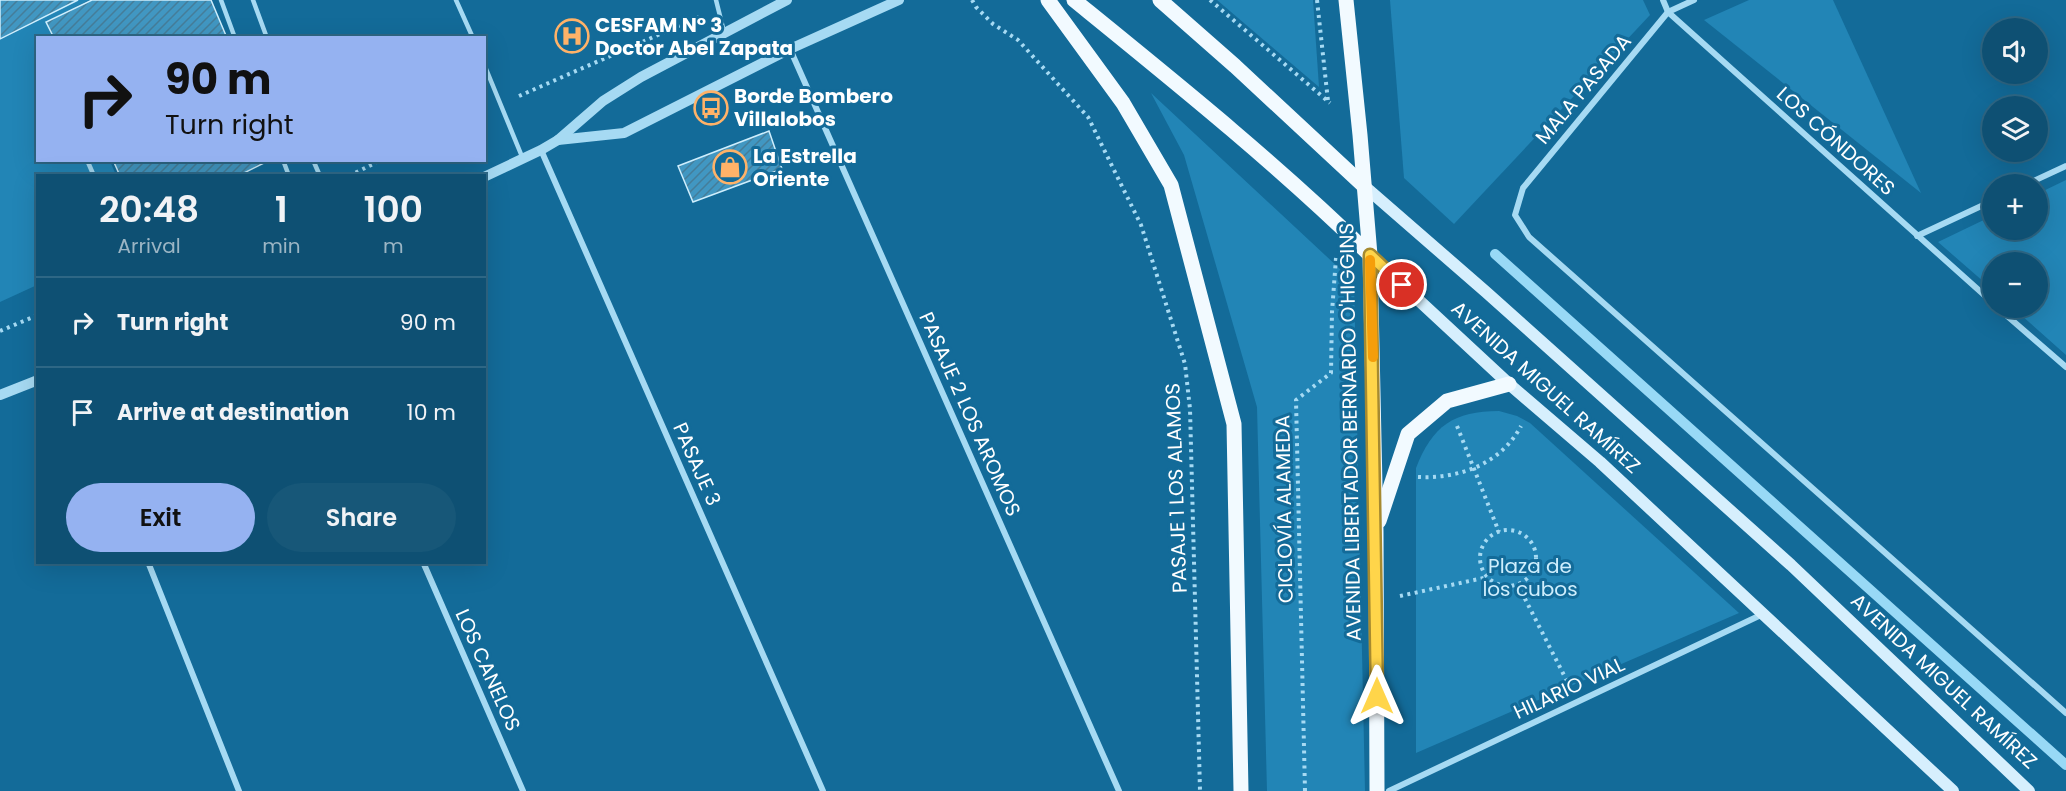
<!DOCTYPE html>
<html lang="en">
<head>
<meta charset="utf-8">
<style>
  body { margin:0; font-family:Poppins,sans-serif; background:#175778; color:#f1f3f6; height:100vh; display:flex; flex-direction:column; font-size:22px; white-space:nowrap }
  * { box-sizing:border-box; margin:0 }
  p { font-size:20px; color:#9bb5c4 }
  .icon { flex:none; width:33px; height:33px; fill:none; stroke:currentColor; stroke-width:2; stroke-linecap:round; stroke-linejoin:round }
  .map { position:relative; flex:1; overflow:hidden }
  .panel { position:absolute; left:36px; top:174px; width:450px; height:390px; display:flex; flex-direction:column; background:#0e5073; border-radius:0px; box-shadow:0 6px 24px #0002,0 0 0 2px #2e6785 }
  .panel>* { flex:none }
  .hud { position:absolute; left:36px; top:36px; width:450px; height:126px; border-radius:0px; box-shadow:0 6px 24px #0002,0 0 0 2px #2e6785; background:#95b2f1; color:#111; overflow:hidden }
  .controls { position:absolute; left:1982px; top:18px; display:grid; gap:12px }
  .controls a { display:grid; place-items:center; width:66px; height:66px; border-radius:50%; background:#0e5073; box-shadow:0 6px 24px #0002,0 0 0 2px #2e6785; font-size:30px }
  .pin { position:absolute; display:grid; place-items:center; width:51px; height:51px; color:#fff; margin:-26px; border:3px solid #fff; border-radius:50%; box-shadow:0 2px 6px #0007 }
  .me { position:absolute; width:66px; margin:-33px; rotate:0deg; stroke-linejoin:round; filter:drop-shadow(0 0 4px #0008) }
  .turn { display:flex; align-items:center; gap:21px; height:126px; padding:0 30px; font-size:27px }
  .turn .icon { width:78px; height:78px; stroke-width:2.5 }
  .turn b { display:block; font-size:42px; line-height:51px }
  .eta { display:flex; justify-content:space-evenly; align-items:center; height:102px; text-align:center }
  .eta b { font-size:36px; font-weight:600; line-height:42px }
  .cta { display:flex; gap:12px; margin-top:auto; padding:12px 30px }
  .cta a { flex:1; height:69px; border-radius:36px; background:#95b2f1; color:#111; font-size:24px; font-weight:600; line-height:69px; text-align:center }
  .cta a+a { background:#175778; color:#f1f3f6 }
  ul { padding:0; list-style:none }
  li { display:flex; align-items:center; gap:18px; height:90px; padding:0 30px; border-top:2px solid #2e6785 }
  li div { flex:1 }
  li b { display:block; font-size:22px }
  li em { font-style:normal }
  .map>svg:first-child { display:block }
  .green { fill:#2285b6 }
  .lines { fill:none; stroke-linecap:round; stroke-linejoin:round }
  .stream { stroke:#98d9f6; stroke-width:10 }
  .building { fill:url(#building-hatch); stroke:#ceeefd; stroke-width:1.5 }
  .path { stroke:#a6daf3; stroke-width:4; stroke-dasharray:3 4.5; stroke-linecap:butt }
  .service { stroke:#a6daf3; stroke-width:4.5 }
  .minor { stroke:#a6daf3; stroke-width:6 }
  .tertiary { stroke:#a6daf3; stroke-width:10 }
  .secondary { stroke:#d6effd; stroke-width:12 }
  .primary { stroke:#f2faff; stroke-width:15 }
  .route-casing { stroke:#a68a30; stroke-width:15 }
  .route { stroke:#ffd54a; stroke-width:10 }
  .slow { stroke:#f59e0b; stroke-width:10 }
  .labels { text-anchor:middle; stroke-width:6; stroke-linejoin:round; paint-order:stroke }
  .poi-label { font-size:20px; font-weight:bold; fill:#fff; stroke:#136b99; text-anchor:start }
  .street-label { font-size:20px; fill:#fff; stroke:#136b99 }
  .park-label { font-size:20px; fill:#ceeefd; stroke:#136b99 }
</style>
</head>
<body>
<div class="map">
<svg width="2066" height="791" viewBox="0 0 2066 791">
  <defs>
    <pattern id="building-hatch" width="6" height="6" patternUnits="userSpaceOnUse" patternTransform="scale(1.5)"><rect width="6" height="6" fill="#4197c2"/><path d="M-1 1l2-2M0 6l6-6M5 7l2-2" fill="none" stroke="#457d99"/></pattern>
  </defs>
  <rect width="100%" height="100%" fill="#136b99"/>
  <g class="green">
    <path d="M0,0h89l-43,22 7,15 -15,1v122l72,1 6,14 -78,1 -1,109 -37,17z"/>
    <path d="M1217,0h96l6,87z"/>
    <path d="M1390,0h253l7,15 -196,209 -50,-46z"/>
    <path d="M1749,0h84l88,193 -217,-173z"/>
    <path d="M1151,93l203,189 11,509h-98l-10,-384 -73,-252z"/>
    <path d="M2066,180v175l-53,-47h24v-46h-45v27l-54,-47 54,-26v14h45v-36z"/>
    <path d="M1499,411l18,5 13,7 209,190 -323,140v-285c16,-42 38,-57 83,-57z"/>
  </g>
  <g class="lines">
    <path class="stream" d="M1495,254l571,511"/>
  </g>
  <g class="building">
    <path d="M0,0h78l-78,39z"/>
    <path d="M92,0h119l16,38h-173l-8,-16z"/>
    <path d="M769,131l13,38 -89,33 -15,-36z"/>
    <path d="M113,160h157l-32,16h-118z"/>
  </g>
  <g class="lines">
    <g class="path">
      <path d="M972,0l4,7 17,17 25,16 70,77 53,108 44,139 5,45 10,382"/>
      <path d="M1210,0l120,103"/>
      <path d="M1317,0l11,101"/>
      <path d="M519,96l180,-79"/>
      <path d="M349,176l32,-16"/>
      <path d="M0,331l38,-16"/>
      <path d="M1457,426l42,106"/>
      <path d="M1418,477c41,2 83,-13 103,-51"/>
      <circle cx="1508" cy="558" r="28"/>
      <path d="M1518,585l51,100"/>
      <path d="M1400,596l88,-19"/>
      <path d="M1305,791l-9,-391 35,-27 1,-61 4,-54"/>
    </g>
    <g class="service">
      <path d="M221,0l14,38"/>
      <path d="M253,0l14,38"/>
      <path d="M456,0l17,38"/>
      <path d="M716,0l8,32"/>
      <path d="M484,64l39,95"/>
      <path d="M87,160l7,16"/>
      <path d="M283,160l6,16"/>
      <path d="M313,160l7,16"/>
    </g>
    <g class="minor">
      <path d="M1663,0l5,12 324,290"/>
      <path d="M1694,0l-26,12 -145,176 -8,27 14,22 537,476"/>
      <path d="M790,49l329,742"/>
      <path d="M541,150l282,641"/>
      <path d="M2027,184l39,-18"/>
      <path d="M1917,236l75,-35"/>
      <path d="M1998,308l68,59"/>
      <path d="M148,562l91,229"/>
      <path d="M423,562l100,229"/>
      <path d="M1389,791l374,-177"/>
    </g>
    <g class="tertiary">
      <path d="M558,140l66,-7 166,-84 109,-49"/>
      <path d="M484,177l57,-27 17,-10 45,-39 38,-24 146,-77"/>
      <path d="M0,395l38,-15"/>
    </g>
    <g class="secondary">
      <path d="M1363,185l123,107 305,273 238,226"/>
      <path d="M1370,255l139,129 91,78 353,329"/>
    </g>
    <g class="primary">
      <path d="M1048,0l75,103 48,82 63,239 7,367"/>
      <path d="M1074,0c101,82 203,164 296,255"/>
      <path d="M1160,0l75,66 128,119"/>
      <path d="M1346,0l14,135 10,120 6,277 1,259"/>
      <path d="M1379,521l29,-87 39,-33 62,-17"/>
    </g>
  </g>
  <g class="lines">
    <defs>
      <path id="route" d="M1377,696l-7,-441 32,30"/>
    </defs>
    <use href="#route" class="route-casing"/>
    <use href="#route" class="route"/>
    <path class="slow" d="M1370,260l3,97"/>
  </g>
  <defs>
    <symbol id="hospital-ring" viewBox="-11 -11 22 22"><circle r="9.5" fill="#136b99" stroke="#ffb268" stroke-width="1.5"/><path d="M-5-5h3v3.5h4V-5h3V5h-3V1.5h-4V5h-3Z" fill="#ffb268"/></symbol>
    <symbol id="bus-ring" viewBox="-11 -11 22 22"><circle r="9.5" fill="#136b99" stroke="#ffb268" stroke-width="1.5"/><path d="M-5-6H5V4H4V6H2V4H-2V6H-4V4H-5ZM-3.5-4V0h7V-4ZM-3.5 1.2v1.5H-2V1.2ZM2 1.2v1.5H3.5V1.2Z" fill="#ffb268"/></symbol>
    <symbol id="shop-ring" viewBox="-11 -11 22 22"><circle r="9.5" fill="#136b99" stroke="#ffb268" stroke-width="1.5"/><path d="M-5-2.5h2.3a2.7 3.5 0 0 1 5.4 0H5L5.5 6h-11ZM-1.5-2.5h3a1.5 2.3 0 0 0-3 0Z" fill="#ffb268"/></symbol>
  </defs>
  <g fill-rule="evenodd">
    <use href="#hospital-ring" x="553" y="17" width="38" height="38"/>
    <use href="#bus-ring" x="692" y="89" width="38" height="38"/>
    <use href="#shop-ring" x="711" y="148" width="38" height="38"/>
  </g>
  <g class="labels">
    <g class="poi-label">
      <text x="595" y="32">CESFAM N° 3<tspan x="595" dy="23">Doctor Abel Zapata</tspan></text>
      <text x="734" y="103">Borde Bombero<tspan x="734" dy="23">Villalobos</tspan></text>
      <text x="753" y="163">La Estrella<tspan x="753" dy="23">Oriente</tspan></text>
    </g>
    <g class="street-label">
      <text transform="translate(1583 89) rotate(-50)" y="7">MALA PASADA</text>
      <text transform="translate(1836 141) rotate(42)" y="7">LOS CÓNDORES</text>
      <text transform="translate(1546 387) rotate(42)" y="7">AVENIDA MIGUEL RAMÍREZ</text>
      <text transform="translate(970 414) rotate(66)" y="7">PASAJE 2 LOS AROMOS</text>
      <text transform="translate(1350 432) rotate(-91)" y="7">AVENIDA LIBERTADOR BERNARDO O'HIGGINS</text>
      <text transform="translate(697 464) rotate(66)" y="7">PASAJE 3</text>
      <text transform="translate(1176 488) rotate(-92)" y="7">PASAJE 1 LOS ALAMOS</text>
      <text transform="translate(1284 509) rotate(-91)" y="7">CICLOVÍA ALAMEDA</text>
      <text transform="translate(488 670) rotate(66)" y="7">LOS CANELOS</text>
      <text transform="translate(1944 681) rotate(43)" y="7">AVENIDA MIGUEL RAMÍREZ</text>
      <text transform="translate(1569 688) rotate(-25)" y="7">HILARIO VIAL</text>
    </g>
    <g class="park-label">
      <text x="1530" y="573">Plaza de<tspan x="1530" dy="23">los cubos</tspan></text>
    </g>
  </g>
</svg>
<div class="controls">
<a><svg class="icon" aria-label="sound" viewBox="0 0 24 24"><path d="M4 9h4l5-4v14l-5-4H4zM17 9q2 3 0 6"/></svg></a>
<a><svg class="icon" aria-label="layers" viewBox="0 0 24 24"><path d="M12 4l9 5-9 5-9-5zM3 14l9 5 9-5"/></svg></a>
<a>+</a>
<a>−</a>
</div>
<div class="pin" style="left:1402px;top:285px;background:#d93025"><svg class="icon" aria-label="arrive" viewBox="0 0 24 24"><path d="M6 21V4h12l-3 4 3 4H6"/></svg></div>
<svg class="me" style="left:1377px;top:696px" viewBox="-20 -20 40 40"><path d="M0-17L14 15 0 8-14 15z" fill="#ffd54a" stroke="#fff" stroke-width="4"/></svg>
<div class="hud">
<div class="turn"><svg class="icon" aria-label="right" viewBox="0 0 24 24"><path d="M7 20v-9h11M14 6l5 5-5 5"/></svg><div><b>90 m</b>Turn right</div></div>
</div>
<section class="panel">
<div class="eta">
<div><b>20:48</b><p>Arrival</p></div>
<div><b>1</b><p>min</p></div>
<div><b>100</b><p>m</p></div>
</div>
<ul>
<li><svg class="icon" aria-label="right" viewBox="0 0 24 24"><path d="M7 20v-9h11M14 6l5 5-5 5"/></svg><div><b>Turn right</b></div><em>90 m</em></li>
<li><svg class="icon" aria-label="arrive" viewBox="0 0 24 24"><path d="M6 21V4h12l-3 4 3 4H6"/></svg><div><b>Arrive at destination</b></div><em>10 m</em></li>
</ul>
<div class="cta"><a>Exit</a><a>Share</a></div>
</section>
</div>
</body>
</html>
